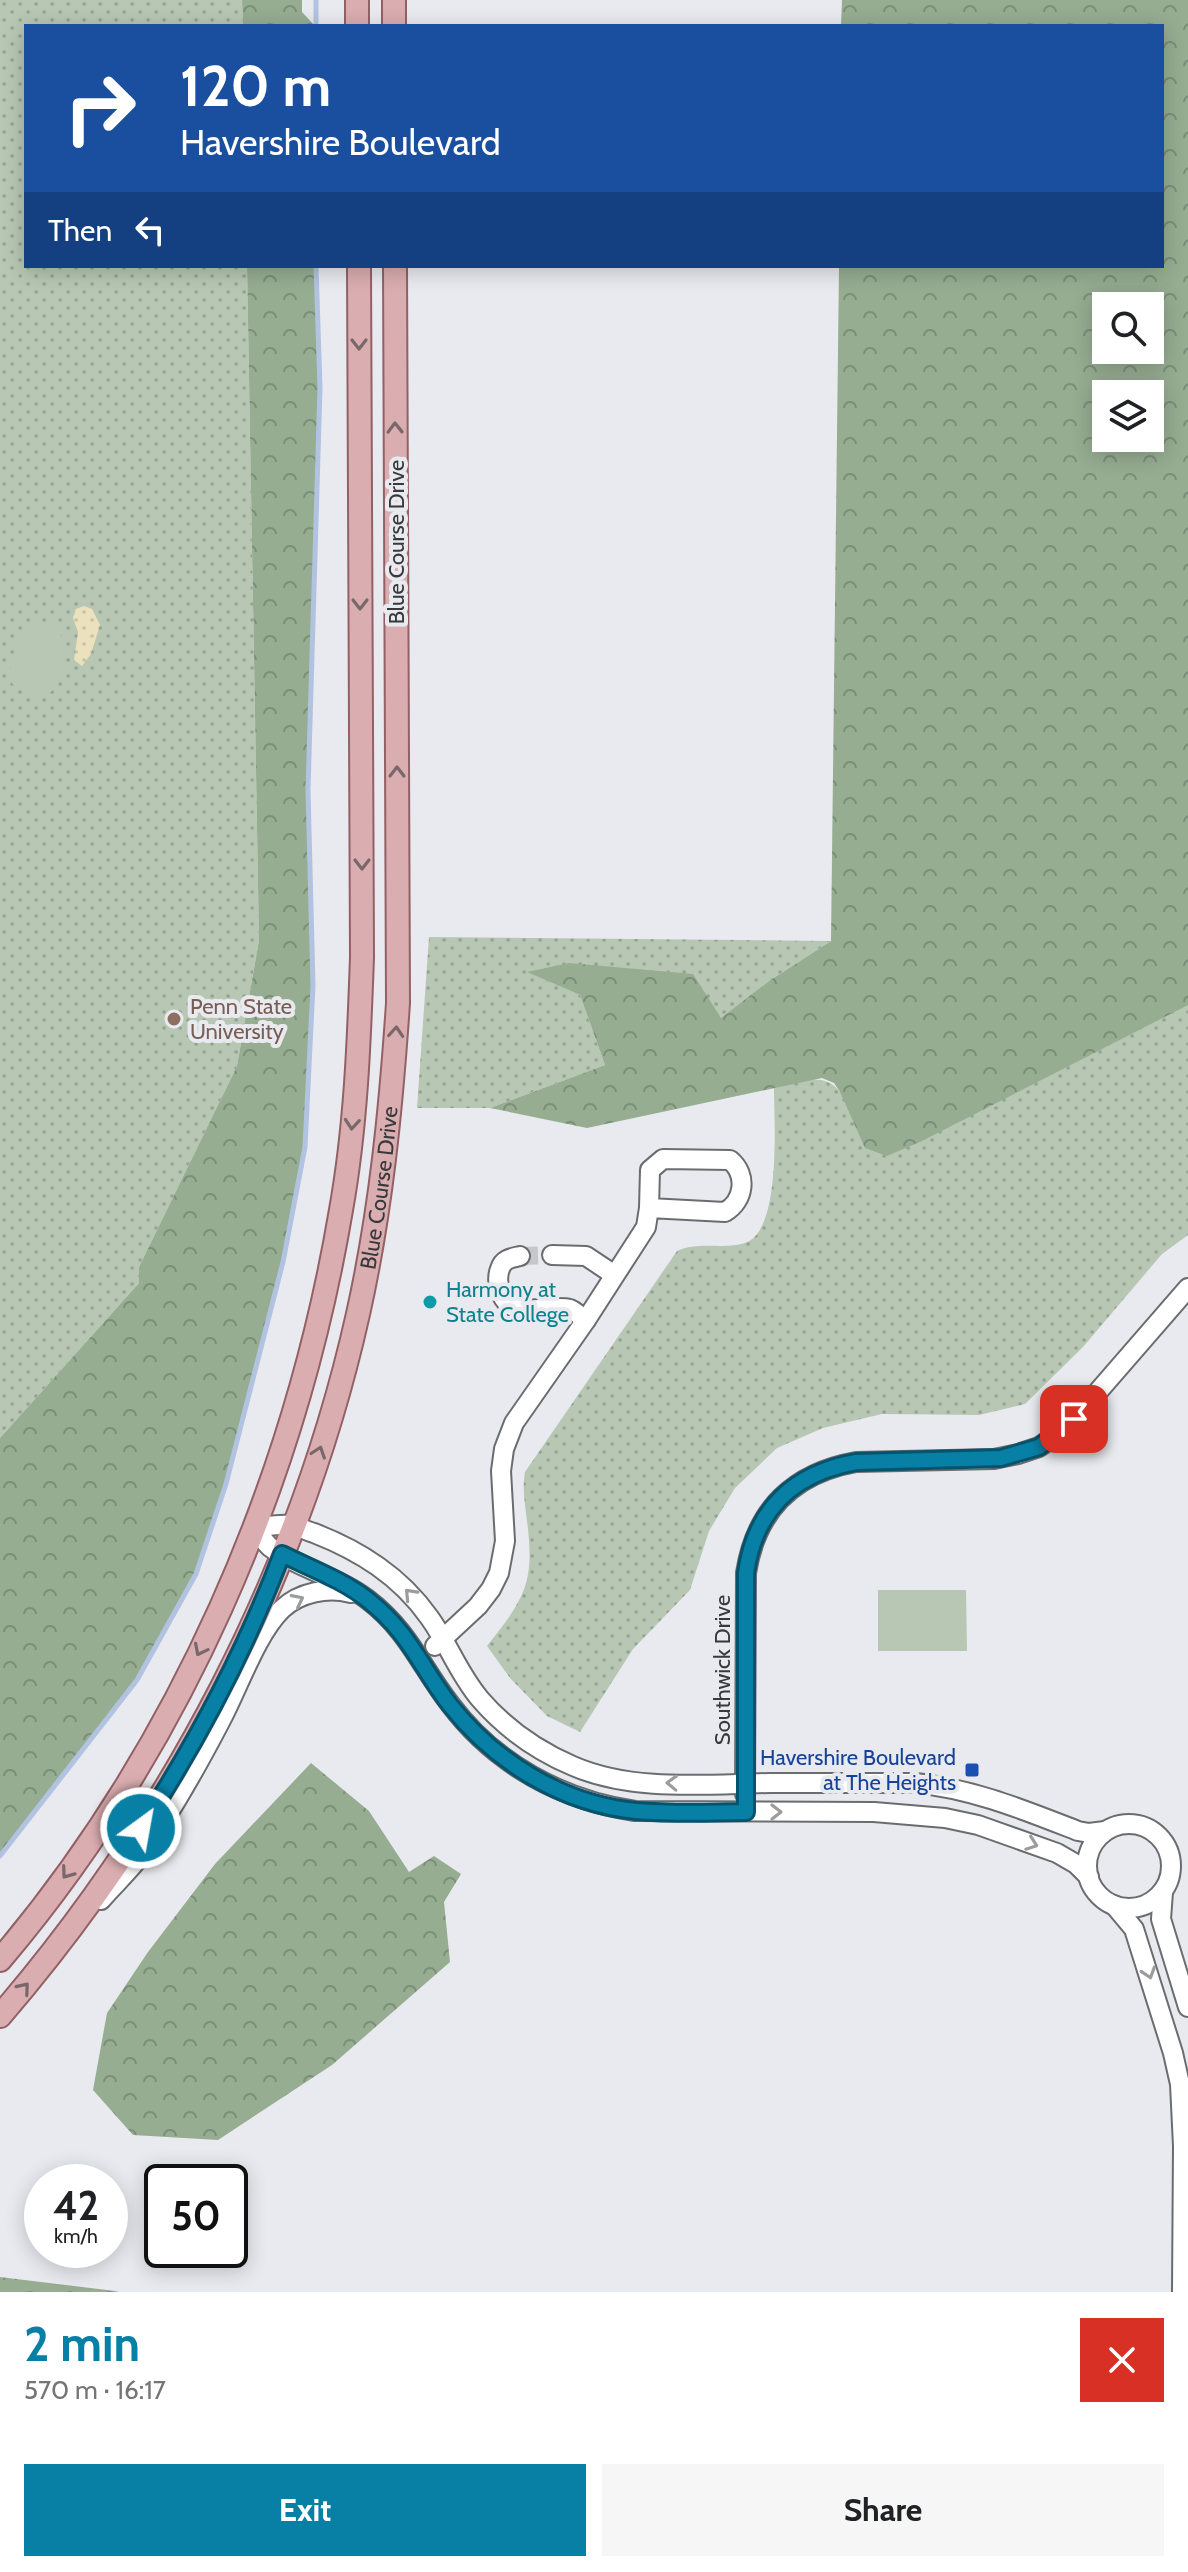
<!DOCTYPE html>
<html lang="en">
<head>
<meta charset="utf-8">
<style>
  body { margin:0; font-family:Cabin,sans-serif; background:#f6f6f6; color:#202124; height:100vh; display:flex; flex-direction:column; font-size:30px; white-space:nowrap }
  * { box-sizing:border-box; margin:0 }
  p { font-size:26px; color:#757577 }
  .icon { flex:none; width:44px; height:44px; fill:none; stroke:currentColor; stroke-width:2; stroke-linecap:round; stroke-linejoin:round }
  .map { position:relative; height:2292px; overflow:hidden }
  .details { display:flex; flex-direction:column; background:#fff; flex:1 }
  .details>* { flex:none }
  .guide { position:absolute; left:24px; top:24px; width:1140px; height:244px; border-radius:0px; box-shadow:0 4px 20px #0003; background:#1a4fa0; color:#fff; overflow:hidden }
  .buttons { position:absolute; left:1092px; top:292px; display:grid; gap:16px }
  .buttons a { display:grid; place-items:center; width:72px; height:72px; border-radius:0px; background:#fff; box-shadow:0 4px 20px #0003; font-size:40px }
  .speed { position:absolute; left:24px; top:2164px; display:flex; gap:16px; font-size:40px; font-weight:700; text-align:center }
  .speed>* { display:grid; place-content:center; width:104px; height:104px; border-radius:50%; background:#fff; box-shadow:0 4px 20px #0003; line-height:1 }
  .speed small { font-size:20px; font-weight:400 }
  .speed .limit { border:4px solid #111; border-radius:12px; background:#fff; color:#111 }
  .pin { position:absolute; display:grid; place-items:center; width:68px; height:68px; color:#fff; margin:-34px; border-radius:16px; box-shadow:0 4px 12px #0006 }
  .me { position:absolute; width:88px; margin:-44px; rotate:32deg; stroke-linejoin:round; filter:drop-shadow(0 0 6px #0008) }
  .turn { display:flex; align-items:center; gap:28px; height:168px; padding:0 24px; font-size:36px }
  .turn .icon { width:104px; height:104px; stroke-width:2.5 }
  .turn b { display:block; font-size:56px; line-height:68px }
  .then { display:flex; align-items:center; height:76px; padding:0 24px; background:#0003; gap:16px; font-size:30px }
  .round { display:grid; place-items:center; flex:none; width:84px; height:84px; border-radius:0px; background:#f6f6f6 }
  .overview { display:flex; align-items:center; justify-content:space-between; height:136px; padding:0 24px }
  h1 { font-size:48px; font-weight:700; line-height:60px; color:#0880a6 }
  .cta { display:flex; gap:16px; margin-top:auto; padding:16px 24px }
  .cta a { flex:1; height:92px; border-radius:0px; background:#0880a6; color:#fff; font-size:32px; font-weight:700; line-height:92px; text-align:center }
  .cta a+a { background:#f6f6f6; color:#202124 }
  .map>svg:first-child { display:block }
  .grass { fill:url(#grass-dots) }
  .forest { fill:url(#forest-crowns); fill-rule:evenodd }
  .sand { fill:url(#sand-dots) }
  .pitch { fill:#b7c7b3 }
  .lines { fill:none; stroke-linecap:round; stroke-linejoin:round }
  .stream { stroke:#b2c3e1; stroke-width:5 }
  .minor-tunnel { stroke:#c6c7cb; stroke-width:18; stroke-dasharray:18 9; stroke-linecap:butt }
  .minor-casing { stroke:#6b6c6f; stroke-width:22 }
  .major-casing { stroke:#926165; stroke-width:26 }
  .minor { stroke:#fff; stroke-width:18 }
  .major { stroke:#daadb0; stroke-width:22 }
  .oneway { stroke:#79676a }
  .oneway2 { stroke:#9c9c9d }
  .route-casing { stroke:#05536c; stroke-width:20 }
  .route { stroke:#0880a6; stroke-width:14 }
  .education-dot { fill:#8d6e63; stroke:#e9eaef; stroke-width:3 }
  .culture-dot { fill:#0f9aa8; stroke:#e9eaef; stroke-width:3 }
  .transit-dot { fill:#1a4fb4; stroke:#e9eaef; stroke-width:3 }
  .labels { text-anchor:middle; stroke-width:8; stroke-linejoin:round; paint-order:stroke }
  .street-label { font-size:22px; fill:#38393b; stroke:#e9eaef }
  .education-label { font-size:22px; fill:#785e54; stroke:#e9eaef; text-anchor:start }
  .culture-label { font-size:22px; fill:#0d838f; stroke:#e9eaef; text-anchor:start }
  .transit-label { font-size:22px; fill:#164399; stroke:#e9eaef; text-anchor:end }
</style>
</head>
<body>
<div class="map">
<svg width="1188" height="2292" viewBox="0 0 1188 2292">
  <defs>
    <pattern id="grass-dots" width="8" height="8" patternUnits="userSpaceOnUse" patternTransform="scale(2)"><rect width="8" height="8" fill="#b7c7b3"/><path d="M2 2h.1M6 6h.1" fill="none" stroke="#96a393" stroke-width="1.8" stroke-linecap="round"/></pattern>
    <pattern id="forest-crowns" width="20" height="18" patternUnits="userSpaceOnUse" patternTransform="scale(2)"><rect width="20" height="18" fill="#96ad92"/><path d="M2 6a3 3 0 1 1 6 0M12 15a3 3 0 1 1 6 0" fill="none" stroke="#7b8e78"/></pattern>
    <pattern id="sand-dots" width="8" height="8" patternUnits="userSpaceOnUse" patternTransform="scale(2)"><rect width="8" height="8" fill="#ebe1bc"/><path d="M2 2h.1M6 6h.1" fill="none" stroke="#cac2a2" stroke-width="1.8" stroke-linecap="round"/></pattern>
  </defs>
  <rect width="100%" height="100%" fill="#e9eaef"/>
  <g class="grass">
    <path d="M0,0h242l1,26h-217v240h221l12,674 -22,126 -98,201v16l-139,155z"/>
    <path d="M429,937l402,4 -62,40 -49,38 -192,-47 52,23 25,70 -115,43h-73z"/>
    <path d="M1188,1004v231l-26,19 -79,93 -58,57 -46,11 -97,-1 -59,14 -46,20 -42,40 -26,43 -19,59 -57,59 -53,83 -33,-16 -37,-38 -23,-32c38,-48 48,-63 40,-125 -2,-17 -5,-32 -2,-49l152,-221c22,-10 46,-1 68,-8 37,-12 29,-123 29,-155 23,-5 49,-18 66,4z"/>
  </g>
  <g class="forest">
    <path d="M242,0h60v12l13,14h-72z"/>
    <path d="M842,0h346v1005l-266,136 -35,15 -22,-8 -25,-56 -6,-9 -12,-5 -235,50 -97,-20 115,-43 -25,-70 -53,-23 42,-9 124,11 28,44 48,-37 62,-40 8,-675h323v-240h-321zM1106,306h44v44h-44zM1150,394v44h-44v-44z"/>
    <path d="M247,266h69l4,122 -12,402 5,196 -8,161 -22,115 -57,222 -30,90 -59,106 -137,176v-418l139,-155v-16l98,-201 22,-126z"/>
    <path d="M311,1763l58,48 40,61 25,-16 27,18 -17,28 6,60 -118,103 -114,75 -85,-5 -40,-45 14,-77 41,-61 67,-88z"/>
    <path d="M0,2277l115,14 4,1h-119z"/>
  </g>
  <path class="sand" d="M84,606l8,3 8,16 -9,29 -9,12 -8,-6 4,-28 -5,-14 3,-9z"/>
  <g class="pitch">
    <path d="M34,623c28,-1 32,15 30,39 -2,17 -3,25 -19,33 -35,-1 -42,-14 -29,-46 5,-12 6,-19 18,-26z"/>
    <path d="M878,1590h88l1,61h-89z"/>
  </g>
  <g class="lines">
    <g class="stream">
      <path d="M316,26v-26"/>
      <path d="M0,1856l137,-176 59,-106 30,-90 57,-222 22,-115 8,-161 -5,-196 12,-402 -4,-122"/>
    </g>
    <path class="minor-tunnel" d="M520,1256l32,-1"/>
    <defs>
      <g id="minor">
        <path d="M552,1255l34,1 27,18"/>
        <path d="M520,1256c-9,2 -17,3 -20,13 -3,7 -2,17 1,24 11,29 47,10 69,16 5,2 11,8 16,11"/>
        <path d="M435,1646l43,-40 13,-17 8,-16 6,-32 -4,-70 3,-22 10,-26 72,-103 60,-93 3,-19 1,-38 13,-11 67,1c18,15 14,41 -5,52l-76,-4"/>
        <path d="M745,1794l1,-221c10,-64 48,-100 110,-111l138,-3 24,-5 21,-7 19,-13 31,-32 99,-114"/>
        <circle cx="1129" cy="1866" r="42"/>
        <path d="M1089,1877l-13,-13 -19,-11 -79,-28 -33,-7 -71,-6 -239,-1c-74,-11 -140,-47 -185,-107 -30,-39 -42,-74 -83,-105 -29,-22 -68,-30 -97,-52 -6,-5 -10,-13 -15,-19 12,-2 24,-4 36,-3 8,1 15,6 23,8 46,18 86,43 115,84 19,26 29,56 51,82 25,29 58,52 93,67 60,26 133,18 197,17 49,0 97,0 145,0 59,6 109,27 163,48l11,2 16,-2"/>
        <path d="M1163,1892l-2,27 27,88"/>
        <path d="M101,1900c12,-14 26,-27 37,-41 31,-43 58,-91 82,-137 18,-33 36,-88 62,-113 18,-17 46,-22 69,-16"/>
        <path d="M1114,1905l20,24 39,124 7,31 3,62 -1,146"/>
      </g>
      <g id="major">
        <path d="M357,0v26"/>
        <path d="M394,0v26"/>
        <path d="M0,1960c180,-212 295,-477 341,-750 15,-84 18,-168 21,-253l-3,-691"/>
        <path id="s1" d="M0,2016c173,-201 300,-443 358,-702 23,-103 33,-207 40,-311l-3,-737"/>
      </g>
    </defs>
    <use href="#minor" class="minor-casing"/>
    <use href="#major" class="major-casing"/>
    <use href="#minor" class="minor"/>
    <use href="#major" class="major"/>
  </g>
  <defs><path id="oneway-chevron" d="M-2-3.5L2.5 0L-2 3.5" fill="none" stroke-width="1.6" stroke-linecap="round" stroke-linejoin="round" transform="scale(2)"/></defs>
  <g class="oneway">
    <use href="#oneway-chevron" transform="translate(359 344) rotate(90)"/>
    <use href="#oneway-chevron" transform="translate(395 428) rotate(-91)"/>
    <use href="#oneway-chevron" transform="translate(360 604) rotate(90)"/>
    <use href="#oneway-chevron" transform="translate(397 772) rotate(-90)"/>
    <use href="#oneway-chevron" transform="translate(362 864) rotate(90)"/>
    <use href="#oneway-chevron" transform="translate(396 1032) rotate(-86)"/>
    <use href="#oneway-chevron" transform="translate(352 1124) rotate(95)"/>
    <use href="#oneway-chevron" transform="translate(319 1452) rotate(-71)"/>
    <use href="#oneway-chevron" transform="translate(200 1650) rotate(117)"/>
    <use href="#oneway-chevron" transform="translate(67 1873) rotate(126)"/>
    <use href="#oneway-chevron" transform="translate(24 1988) rotate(-50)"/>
  </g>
  <g class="oneway2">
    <use href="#oneway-chevron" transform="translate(410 1594) rotate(-133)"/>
    <use href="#oneway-chevron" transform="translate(298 1600) rotate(-27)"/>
    <use href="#oneway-chevron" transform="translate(672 1783) rotate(-178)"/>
    <use href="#oneway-chevron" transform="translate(776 1812)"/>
    <use href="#oneway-chevron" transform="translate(1032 1844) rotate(20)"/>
    <use href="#oneway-chevron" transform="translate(1149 1973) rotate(72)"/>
  </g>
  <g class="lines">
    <defs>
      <path id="route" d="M141,1828c56,-86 105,-179 141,-274 28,14 61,26 86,46 42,33 52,66 82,105 45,57 113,99 186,106 36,3 73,2 110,1v-239c9,-64 48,-100 110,-111l145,-4 38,-11 35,-28"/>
    </defs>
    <use href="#route" class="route-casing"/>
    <use href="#route" class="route"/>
  </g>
  <circle class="education-dot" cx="174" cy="1019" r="8"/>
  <circle class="culture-dot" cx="430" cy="1302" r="8"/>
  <rect class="transit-dot" x="964" y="1762" width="16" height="16" rx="4"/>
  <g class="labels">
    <g class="street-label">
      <text transform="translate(396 542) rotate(-90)" y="8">Blue Course Drive</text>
      <text dy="8" stroke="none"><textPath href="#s1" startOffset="924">Blue Course Drive</textPath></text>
      <text transform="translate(722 1670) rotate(-90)" y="8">Southwick Drive</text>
    </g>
    <g class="education-label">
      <text x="190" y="1014">Penn State<tspan x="190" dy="25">University</tspan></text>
    </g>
    <g class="culture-label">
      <text x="446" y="1297">Harmony at<tspan x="446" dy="25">State College</tspan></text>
    </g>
    <g class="transit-label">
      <text x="956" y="1765">Havershire Boulevard<tspan x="956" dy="25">at The Heights</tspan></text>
    </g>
  </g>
</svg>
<div class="buttons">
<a><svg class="icon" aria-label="search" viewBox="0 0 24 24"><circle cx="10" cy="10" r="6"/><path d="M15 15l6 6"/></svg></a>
<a><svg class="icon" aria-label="layers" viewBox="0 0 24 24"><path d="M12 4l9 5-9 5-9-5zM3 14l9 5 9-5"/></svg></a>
</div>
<div class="speed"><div>42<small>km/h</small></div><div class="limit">50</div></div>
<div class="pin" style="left:1074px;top:1419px;background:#d93025"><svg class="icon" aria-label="arrive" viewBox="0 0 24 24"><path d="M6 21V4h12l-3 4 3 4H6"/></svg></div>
<svg class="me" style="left:141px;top:1828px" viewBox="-20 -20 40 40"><circle r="17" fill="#0880a6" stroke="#fff" stroke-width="3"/><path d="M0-11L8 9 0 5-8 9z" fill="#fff"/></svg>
<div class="guide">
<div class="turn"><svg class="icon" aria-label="right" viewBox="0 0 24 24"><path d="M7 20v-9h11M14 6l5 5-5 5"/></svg><div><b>120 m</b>Havershire Boulevard</div></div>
<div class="then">Then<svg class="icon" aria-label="left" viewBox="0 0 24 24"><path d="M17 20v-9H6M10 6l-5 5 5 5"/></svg></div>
</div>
</div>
<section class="details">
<div class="overview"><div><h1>2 min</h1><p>570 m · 16:17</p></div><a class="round" style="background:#d93025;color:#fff"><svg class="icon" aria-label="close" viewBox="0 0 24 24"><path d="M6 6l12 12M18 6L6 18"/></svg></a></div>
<div class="cta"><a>Exit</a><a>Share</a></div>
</section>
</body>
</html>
